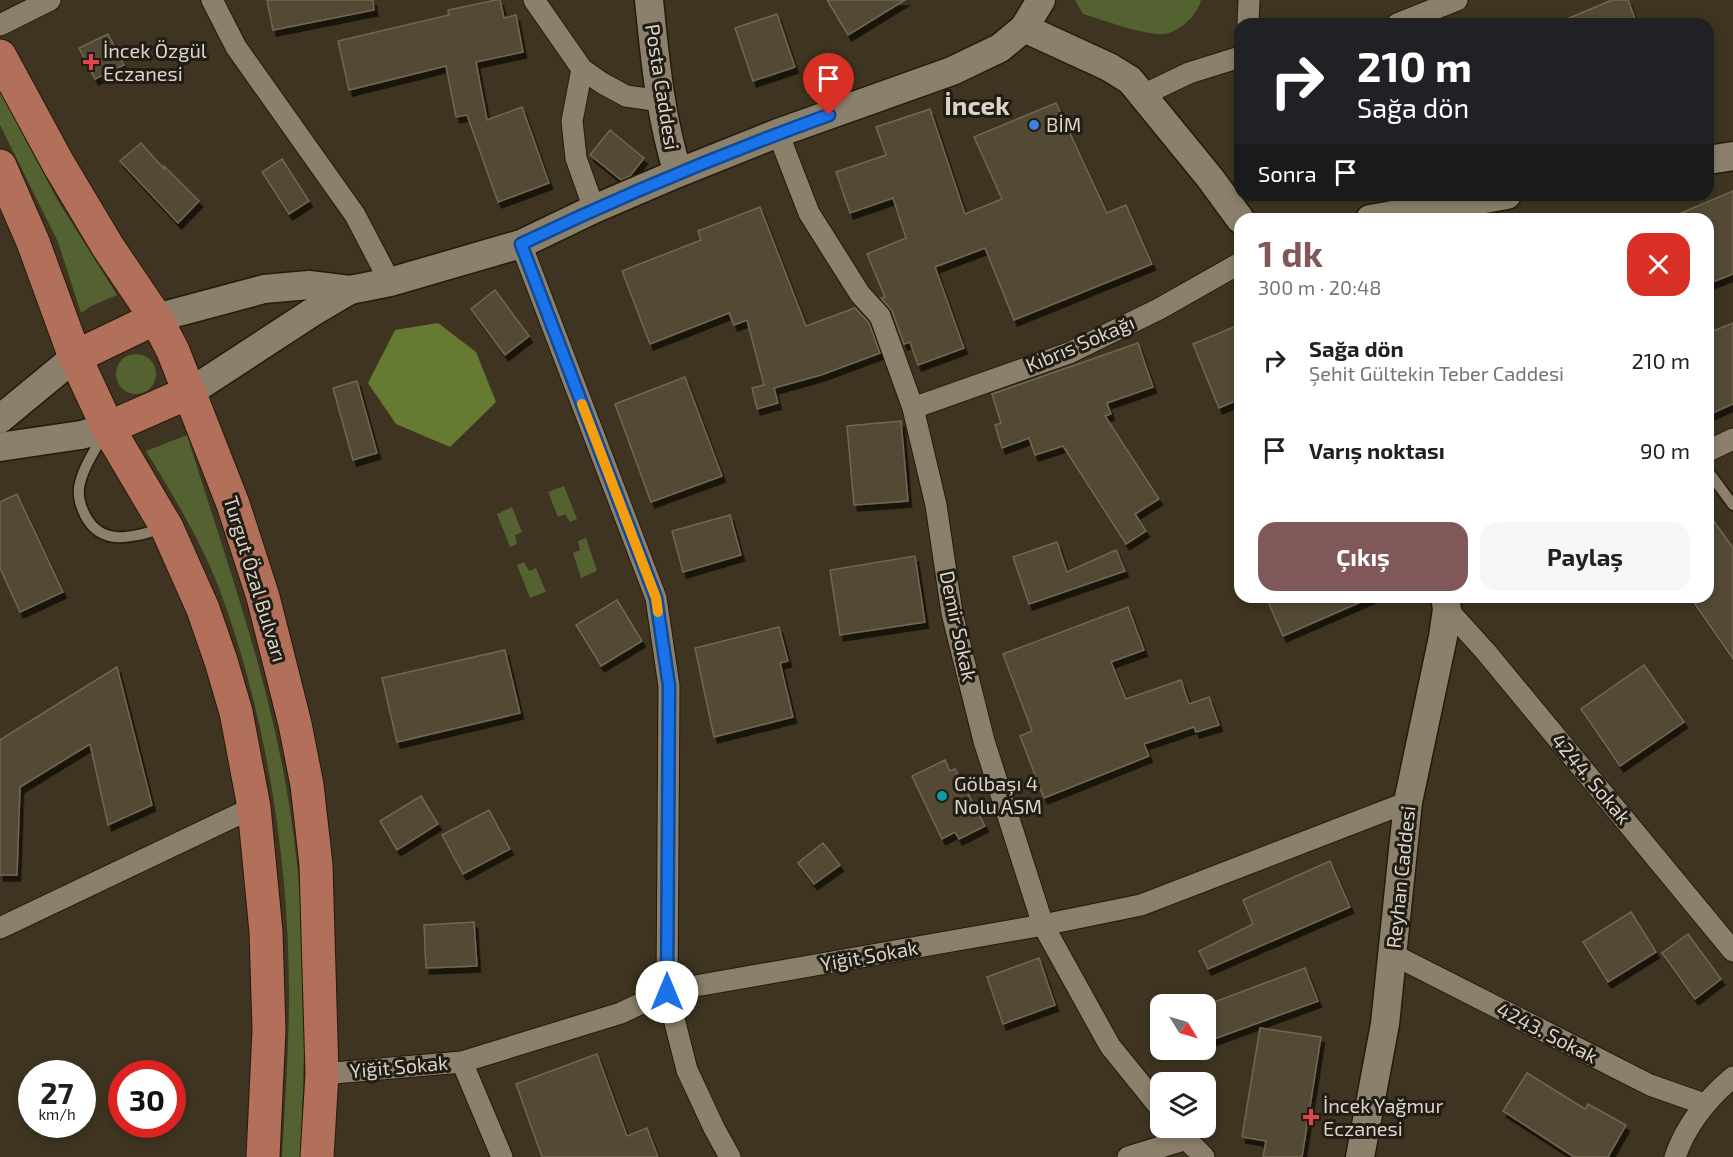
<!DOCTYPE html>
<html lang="tr">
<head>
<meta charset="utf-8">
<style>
  body { margin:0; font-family:"Exo 2",sans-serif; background:#f6f6f6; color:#202124; height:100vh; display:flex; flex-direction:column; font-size:22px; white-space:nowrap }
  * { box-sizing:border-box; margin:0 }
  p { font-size:20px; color:#757577 }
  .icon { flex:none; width:33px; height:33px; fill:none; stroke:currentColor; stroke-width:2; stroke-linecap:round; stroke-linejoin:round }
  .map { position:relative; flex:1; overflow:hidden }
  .panel { position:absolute; left:1234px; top:213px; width:480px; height:390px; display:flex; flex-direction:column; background:#fff; border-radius:18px; box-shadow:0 3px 9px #0003 }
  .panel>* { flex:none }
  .hud { position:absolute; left:1234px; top:18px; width:480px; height:183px; border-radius:18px; box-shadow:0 3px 9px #0003; background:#202124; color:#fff; overflow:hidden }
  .needle { width:39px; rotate:127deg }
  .controls { position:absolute; left:1150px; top:994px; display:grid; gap:12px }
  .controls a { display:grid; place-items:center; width:66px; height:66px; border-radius:12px; background:#fff; box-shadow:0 3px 9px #0003; font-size:30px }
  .speed { position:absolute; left:18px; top:1060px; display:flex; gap:12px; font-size:30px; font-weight:700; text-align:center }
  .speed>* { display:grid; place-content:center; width:78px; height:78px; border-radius:50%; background:#fff; box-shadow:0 3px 9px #0003; line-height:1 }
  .speed small { font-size:15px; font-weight:400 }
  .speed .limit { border:9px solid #d22; background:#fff; color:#111 }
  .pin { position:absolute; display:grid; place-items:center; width:51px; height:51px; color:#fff; margin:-62px -26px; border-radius:50% 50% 50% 0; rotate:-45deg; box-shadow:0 0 6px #0007 }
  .pin .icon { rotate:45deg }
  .me { position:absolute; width:66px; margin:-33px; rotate:0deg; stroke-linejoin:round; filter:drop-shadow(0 0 4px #0008) }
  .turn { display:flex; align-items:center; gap:21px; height:126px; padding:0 24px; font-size:27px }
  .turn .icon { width:78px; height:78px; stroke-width:2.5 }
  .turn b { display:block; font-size:42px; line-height:51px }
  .then { display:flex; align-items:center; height:57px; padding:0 24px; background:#0003; gap:12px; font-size:22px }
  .round { display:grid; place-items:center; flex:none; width:63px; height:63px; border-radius:18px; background:#f6f6f6 }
  .headline { display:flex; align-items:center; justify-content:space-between; height:102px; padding:0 24px }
  h1 { font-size:36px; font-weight:700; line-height:45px; color:#80585a }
  .cta { display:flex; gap:12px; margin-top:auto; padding:12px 24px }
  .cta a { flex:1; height:69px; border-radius:18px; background:#80585a; color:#fff; font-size:24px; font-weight:700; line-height:69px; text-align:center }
  .cta a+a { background:#f6f6f6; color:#202124 }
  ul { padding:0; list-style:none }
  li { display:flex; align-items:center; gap:18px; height:90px; padding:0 24px }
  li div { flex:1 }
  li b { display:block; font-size:22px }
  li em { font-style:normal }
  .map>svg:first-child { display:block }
  .green { fill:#546232 }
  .forest { fill:#677a32 }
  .building { fill:#534935; stroke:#716752; stroke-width:1.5; filter:url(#shadow) }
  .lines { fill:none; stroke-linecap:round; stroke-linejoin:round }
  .lane-casing { stroke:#241b09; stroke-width:13 }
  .street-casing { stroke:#241b09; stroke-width:23 }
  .secondary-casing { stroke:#241b09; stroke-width:31 }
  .primary-casing { stroke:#241b09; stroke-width:35 }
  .lane { stroke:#8b806b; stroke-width:10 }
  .street { stroke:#8b806b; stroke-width:21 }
  .secondary { stroke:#8b806b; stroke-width:28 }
  .primary { stroke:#b26f5a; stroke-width:33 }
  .route-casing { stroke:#114b97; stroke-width:15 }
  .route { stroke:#1a73e8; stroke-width:10 }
  .slow { stroke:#f59e0b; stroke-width:10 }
  .health-dot { fill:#e0444e; stroke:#211c14; stroke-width:2 }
  .shop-dot { fill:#3f7fe0; stroke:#211c14; stroke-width:2 }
  .culture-dot { fill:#0f9aa8; stroke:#211c14; stroke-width:2 }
  .labels { text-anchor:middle; stroke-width:6; stroke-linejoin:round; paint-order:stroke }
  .poi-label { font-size:20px; fill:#dad4c9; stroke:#211c14; text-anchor:start }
  .street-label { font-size:20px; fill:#dad4c9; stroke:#211c14 }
  .district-label { font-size:26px; font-weight:bold; fill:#dad4c9; stroke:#211c14 }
</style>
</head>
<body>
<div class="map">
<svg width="1733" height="1157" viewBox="0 0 1733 1157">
  <defs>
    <filter id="shadow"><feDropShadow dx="3.5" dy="6" stdDeviation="0" flood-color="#0009"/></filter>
  </defs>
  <rect width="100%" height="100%" fill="#3e3421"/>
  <g class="green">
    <path d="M1075,0h126c-4,17 -26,37 -45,34 -24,-3 -50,-13 -73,-20z"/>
    <path d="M0,91l58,110 59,94 -26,11 -10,7 -23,-71 -58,-117z"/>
    <circle cx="136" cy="374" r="20"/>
    <path d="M187,435c39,126 85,250 104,382 17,112 15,227 9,340h-18c3,-55 7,-109 7,-164 0,-133 -23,-280 -70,-405 -19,-49 -46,-93 -73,-137z"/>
    <path d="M564,486l13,33 -7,3 -5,-8 -7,3 -10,-25z"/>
    <path d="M512,507l10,25 -7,3 2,9 -7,3 -13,-33z"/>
    <path d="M586,538l11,33 -16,7 -8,-25 7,-3 -2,-9z"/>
    <path d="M524,562l5,9 7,-3 10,24 -16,6 -13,-33z"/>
  </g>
  <path class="forest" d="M438,323l38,29 20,50 -46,45 -54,-23 -28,-41 27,-53z"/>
  <g class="building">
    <path d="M267,0h106l1,10 -101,20z"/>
    <path d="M496,0h4l4,18 12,-3 7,37 -47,10 11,58 35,-13 27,76 -51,19 -31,-87 -11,2 -10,-51 -97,24 -11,-49 111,-26 -1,-5z"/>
    <path d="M827,0h78l-57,35z"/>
    <path d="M1612,0h16l9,24h-82z"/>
    <path d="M777,14l18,53 -42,14 -18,-53z"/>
    <path d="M108,34l16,31 -29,14 -16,-31z"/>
    <path d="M1056,103l51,110 19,-8 26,59 -138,56 -29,-72 -50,19 29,81 -46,17 -8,-23 -6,2 -12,-33 -11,-13 4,-1 -18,-43 39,-16 -13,-40 -43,15 -14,-41 50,-17 -10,-28 54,-18 35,105 37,-15 -28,-62z"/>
    <path d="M610,130l34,28 -14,18 -9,4 -31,-25z"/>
    <path d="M141,143l23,26v-3l35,35 -21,22 -58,-62z"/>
    <path d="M282,159l27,42 -20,13 -27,-42z"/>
    <path d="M1733,191v83l-25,10v-65h-41z"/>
    <path d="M760,207l46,119 49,-18 14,15 11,30 -59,22 -47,13 4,15 -21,6 -5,-21 12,-3 -17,-65 -13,5 -5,-12 -79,31 -28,-73 79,-31 -3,-9z"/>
    <path d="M495,290l34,46 -24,19 -34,-46z"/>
    <path d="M1733,323v81l-25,11v-82z"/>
    <path d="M1234,327l6,16v56l-21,9 -26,-64z"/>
    <path d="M1138,343l15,44 -46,16 4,11 -6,2 54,83 -24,15 11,17 -20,13 -63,-98 -28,9 -6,-17 -27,10 -7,-23 6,-2 -9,-29z"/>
    <path d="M685,377l37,99 -71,26 -36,-98z"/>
    <path d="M357,381l20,72 -24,7 -20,-72z"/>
    <path d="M901,421l7,80 -54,4 -7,-79z"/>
    <path d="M17,494l46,98 -43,20 -20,-44v-66z"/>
    <path d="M1708,513l25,35v111l-43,-62h18z"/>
    <path d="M730,515l11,40 -58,17 -11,-41z"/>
    <path d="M1057,542l10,30 49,-22 9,21 -96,33 -16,-47z"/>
    <path d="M915,556l10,66 -85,13 -10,-65z"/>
    <path d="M1266,597h106l-89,39z"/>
    <path d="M617,600l25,41 -41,25 -25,-41z"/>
    <path d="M1128,607l16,43 -33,12 15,37 55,-19 8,24 20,-7 10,28 -23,7 -2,-5 -50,17 5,12 -105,42 -24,-62 12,-5 -29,-77z"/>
    <path d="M779,627l9,34 -8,2 13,54 -79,20 -19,-89z"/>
    <path d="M505,650l15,63 -123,29 -15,-64z"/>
    <path d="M1644,665l40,57 -64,44 -39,-57z"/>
    <path d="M117,667l35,138 -44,20 -18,-81 -70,43 -3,88h-17v-135z"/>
    <path d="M945,760l5,11 5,-2 30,57 -26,13 -4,-7 -13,7 -30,-63z"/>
    <path d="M421,796l17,28 -41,26 -17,-29z"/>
    <path d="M489,810l21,39 -47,25 -21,-39z"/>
    <path d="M823,843l17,22 -26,19 -16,-21z"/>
    <path d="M1330,861l20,46 -142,62 -9,-18 54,-27 -10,-24z"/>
    <path d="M1631,912l25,40 -48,30 -25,-40z"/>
    <path d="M474,922l3,44 -51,2 -2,-43z"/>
    <path d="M1688,934l33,45 -26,20 -33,-46z"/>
    <path d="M1039,958l16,47 -52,19 -16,-47z"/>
    <path d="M1305,968l13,33 -112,41v-37z"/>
    <path d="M1260,1028l61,9 -19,120h-39l3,-16 -24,-4z"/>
    <path d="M597,1054l30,82 20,-8 11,29h-116l-26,-73z"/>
    <path d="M1527,1073l58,36 3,-5 38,21 -18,32h-34l-71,-46z"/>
  </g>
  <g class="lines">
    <defs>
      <g id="lane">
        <path d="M105,432c-9,17 -23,36 -26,56 -1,9 2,19 6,27 17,34 51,21 79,13"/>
        <path d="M1708,471l25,34"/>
      </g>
      <g id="street">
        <path d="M212,0l24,47 119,168 35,67"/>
        <path d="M534,0l48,69 20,14 24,13 35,5"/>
        <path d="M1248,24l1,-24"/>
        <path d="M1397,24l60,-24"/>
        <path d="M0,25l50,-25"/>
        <path d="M582,69l-10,52 4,37 18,51"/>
        <path d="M1143,95l46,-22 51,-16"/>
        <path d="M778,133l31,80 51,81 20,22 33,92 23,97 16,108 32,128 59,184 67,121 51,63"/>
        <path d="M521,244l135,354 13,88 -2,305 20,79 27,58 16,29"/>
        <path d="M913,408l156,-55 90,-44 81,-46"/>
        <path d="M1708,451l25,-12"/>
        <path d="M1447,609l39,43 247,299"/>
        <path d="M0,928l254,-121"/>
        <path d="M1394,955l256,130 54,19"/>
        <path d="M462,1062l40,95"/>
        <path d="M322,1074l140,-12 159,-49 46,-22 376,-66 98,-20 267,-103"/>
        <path d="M1178,1131l26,26"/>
        <path d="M1128,1157l59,-18"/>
        <path d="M1675,1157c11,-32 32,-58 58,-80"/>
      </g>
      <g id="secondary">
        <path d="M649,0c6,58 11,117 29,173"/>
        <path d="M1024,28l85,39 21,13 80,98 30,41"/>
        <path d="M1708,160l25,-4"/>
        <path d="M1370,219l137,-24"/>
        <path d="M156,318l108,-29 45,-4 41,5 40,-8 131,-38 73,-35 84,-36 100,-40 174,-62 48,-23 24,-20 17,-28"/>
        <path d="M190,392l121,-79 39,-23"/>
        <path d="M0,419l75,-62"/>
        <path d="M0,447l81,-12 27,-7"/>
        <path d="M1360,1157l25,-133 23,-222 35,-165 4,-28 -2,-12"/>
      </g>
      <g id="primary">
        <path d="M0,56l59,109 49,82 48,71 17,33 60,153 30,93 32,127 12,61 9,80 6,209 -5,83"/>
        <path d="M0,166l33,76 42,115 33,71 59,100 36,81 18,52 15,51 18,95 12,125 3,98 -6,127"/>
        <path d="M75,357l81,-39"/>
        <path d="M108,428l82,-36"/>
      </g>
    </defs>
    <use href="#lane" class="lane-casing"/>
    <use href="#street" class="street-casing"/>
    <use href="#secondary" class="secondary-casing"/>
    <use href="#primary" class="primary-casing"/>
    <use href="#lane" class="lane"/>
    <use href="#street" class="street"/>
    <use href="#secondary" class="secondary"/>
    <use href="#primary" class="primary"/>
  </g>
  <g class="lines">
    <defs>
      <path id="route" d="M667,992l2,-306 -13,-88 -135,-354c100,-48 203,-91 308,-129"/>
    </defs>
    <use href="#route" class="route-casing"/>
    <use href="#route" class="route"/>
    <path class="slow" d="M582,404l74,194 2,14"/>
  </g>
  <g class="health-dot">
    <path d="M88 53h6v6h6v6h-6v6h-6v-6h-6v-6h6z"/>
    <path d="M1308 1108h6v6h6v6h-6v6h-6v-6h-6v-6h6z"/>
  </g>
  <circle class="shop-dot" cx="1034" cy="125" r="6"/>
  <circle class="culture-dot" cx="942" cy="796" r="6"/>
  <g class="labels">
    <g class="poi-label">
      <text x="103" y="58">İncek Özgül<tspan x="103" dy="23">Eczanesi</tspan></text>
      <text x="1046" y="132">BİM</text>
      <text x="954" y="791">Gölbaşı 4<tspan x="954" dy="23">Nolu ASM</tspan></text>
      <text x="1323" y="1113">İncek Yağmur<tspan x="1323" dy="23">Eczanesi</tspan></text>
    </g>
    <g class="street-label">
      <text transform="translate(662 87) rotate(81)" y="7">Posta Caddesi</text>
      <text transform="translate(1080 344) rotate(-23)" y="7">Kıbrıs Sokağı</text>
      <text transform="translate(255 579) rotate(73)" y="7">Turgut Özal Bulvarı</text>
      <text transform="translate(958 626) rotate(78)" y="7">Demir Sokak</text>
      <text transform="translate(1591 779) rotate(50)" y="7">4244. Sokak</text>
      <text transform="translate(1401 877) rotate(-84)" y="7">Reyhan Caddesi</text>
      <text transform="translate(869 956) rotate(-10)" y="7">Yiğit Sokak</text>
      <text transform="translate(1547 1033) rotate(27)" y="7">4243. Sokak</text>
      <text transform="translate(399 1067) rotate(-5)" y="7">Yiğit Sokak</text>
    </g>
    <g class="district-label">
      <text x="977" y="115">İncek</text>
    </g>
  </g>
</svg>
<div class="controls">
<a><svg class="needle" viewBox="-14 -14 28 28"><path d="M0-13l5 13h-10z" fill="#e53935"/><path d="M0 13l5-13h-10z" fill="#757577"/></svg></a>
<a><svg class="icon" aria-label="layers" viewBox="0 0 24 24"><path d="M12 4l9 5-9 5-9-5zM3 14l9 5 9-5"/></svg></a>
</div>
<div class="speed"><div>27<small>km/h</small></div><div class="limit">30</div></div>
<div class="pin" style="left:829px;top:115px;background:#d93025"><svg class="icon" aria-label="arrive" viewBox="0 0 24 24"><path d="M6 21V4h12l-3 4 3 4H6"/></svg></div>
<svg class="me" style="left:667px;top:992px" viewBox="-20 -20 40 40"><circle r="19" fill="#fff"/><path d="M0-13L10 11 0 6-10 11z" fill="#1a73e8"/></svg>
<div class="hud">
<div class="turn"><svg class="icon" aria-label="right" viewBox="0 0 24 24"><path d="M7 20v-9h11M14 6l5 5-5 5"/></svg><div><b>210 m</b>Sağa dön</div></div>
<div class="then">Sonra<svg class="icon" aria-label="arrive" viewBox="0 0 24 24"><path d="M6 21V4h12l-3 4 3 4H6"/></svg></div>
</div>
<section class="panel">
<div class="headline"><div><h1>1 dk</h1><p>300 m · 20:48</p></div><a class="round" style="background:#d93025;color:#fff"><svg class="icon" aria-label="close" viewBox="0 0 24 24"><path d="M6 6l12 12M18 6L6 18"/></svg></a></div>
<ul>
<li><svg class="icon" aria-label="right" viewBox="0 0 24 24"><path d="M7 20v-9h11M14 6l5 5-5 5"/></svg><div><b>Sağa dön</b><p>Şehit Gültekin Teber Caddesi</p></div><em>210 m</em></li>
<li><svg class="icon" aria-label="arrive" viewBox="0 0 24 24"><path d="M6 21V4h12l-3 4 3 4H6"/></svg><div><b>Varış noktası</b></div><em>90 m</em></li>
</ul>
<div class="cta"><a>Çıkış</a><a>Paylaş</a></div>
</section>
</div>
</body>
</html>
